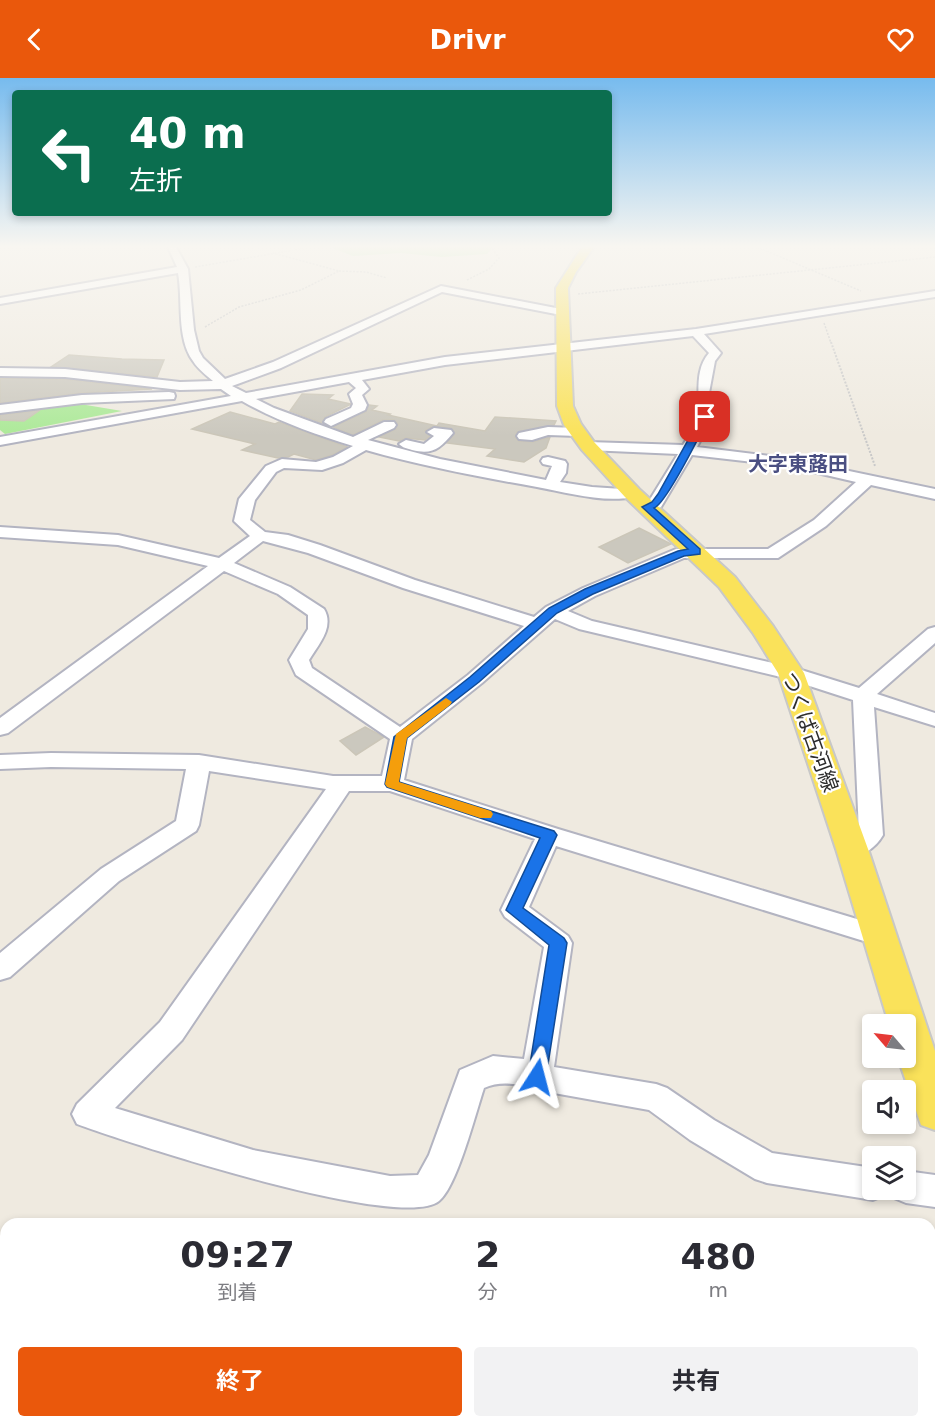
<!DOCTYPE html>
<html lang="ja">
<head>
<meta charset="utf-8">
<style>
  body { margin:0; font-family:"DejaVu Sans","Noto Sans JP",sans-serif; background:#f2f2f3; color:#2b2b33; height:100vh; display:flex; flex-direction:column; font-size:22px; white-space:nowrap }
  * { box-sizing:border-box; margin:0 }
  p { font-size:20px; color:#7c7c81 }
  .icon { flex:none; width:33px; height:33px; fill:none; stroke:currentColor; stroke-width:2; stroke-linecap:round; stroke-linejoin:round }
  .map { position:relative; flex:1; overflow:hidden }
  .drawer { position:absolute; left:0px; top:1140px; width:936px; height:210px; display:flex; flex-direction:column; background:#fff; border-radius:18px 18px 0 0; box-shadow:0 3px 9px #0003 }
  .drawer>* { flex:none }
  .top-card { position:absolute; left:12px; top:12px; width:600px; height:126px; border-radius:6px; box-shadow:0 3px 9px #0003; background:#0b6e4f; color:#fff; overflow:hidden }
  .needle { width:39px; rotate:298deg }
  .tools { position:absolute; left:862px; top:936px; display:grid; gap:12px }
  .tools a { display:grid; place-items:center; width:54px; height:54px; border-radius:6px; background:#fff; box-shadow:0 3px 9px #0003; font-size:30px }
  .pin { position:absolute; display:grid; place-items:center; width:51px; height:51px; color:#fff; margin:-26px; border-radius:12px; box-shadow:0 3px 9px #0006 }
  .me { position:absolute; width:66px; margin:-33px; rotate:9deg; stroke-linejoin:round; filter:drop-shadow(0 0 4px #0008) }
  .turn { display:flex; align-items:center; gap:21px; height:126px; padding:0 18px; font-size:27px }
  .turn .icon { width:78px; height:78px; stroke-width:2.5 }
  .turn b { display:block; font-size:42px; line-height:51px }
  .eta { display:flex; justify-content:space-evenly; align-items:center; height:102px; text-align:center }
  .eta b { font-size:36px; font-weight:700; line-height:42px }
  .button { display:flex; gap:12px; margin-top:auto; padding:12px 18px }
  .button a { flex:1; height:69px; border-radius:6px; background:#ea580c; color:#fff; font-size:24px; font-weight:700; line-height:69px; text-align:center }
  .button a+a { background:#f2f2f3; color:#2b2b33 }
  header { display:flex; justify-content:space-between; align-items:center; height:78px; padding:0 18px; background:#ea580c; color:#fff; font-size:27px; font-weight:700 }
  .map>svg:first-child { display:block }
  .green { fill:#ade999 }
  .building { fill:#cbc8be; stroke:#cbc6b8; stroke-width:1.5 }
  .lines { fill:none; stroke-linecap:round; stroke-linejoin:round }
  .minor-casing { stroke:#b3b4c1; stroke-width:4 }
  .major-casing { stroke:#c8c8c8; stroke-width:4 }
  .path-far1 { stroke:#c8c8c8; stroke-width:1.5; stroke-dasharray:2 1.5; stroke-linecap:butt }
  .path { stroke:#c8c8c8; stroke-width:2; stroke-dasharray:2 1.5; stroke-linecap:butt }
  .minor { fill:#fff; fill-rule:evenodd }
  .major { fill:#fae25a; fill-rule:evenodd }
  .route { fill:#1a73e8; stroke:#114b97; stroke-width:1.5 }
  .slow { fill:#f59e0b }
  .labels { text-anchor:middle; stroke-width:4.5; stroke-linejoin:round; paint-order:stroke }
  .far-quarter-label { font-size:20px; font-weight:bold; fill:#4a4f82; stroke:#fff }
  .street-label { font-size:21px; fill:#2d2d2d; stroke:#fff }
</style>
</head>
<body>
<header><svg class="icon" aria-label="back" viewBox="0 0 24 24"><path d="M15 5l-7 7 7 7"/></svg>Drivr<svg class="icon" aria-label="heart" viewBox="0 0 24 24"><path d="M12 20l-8-8c-3-5 5-10 8-4 3-6 11-1 8 4z"/></svg></header>
<div class="map">
<svg width="935" height="1350" viewBox="0 0 935 1350">
  <rect width="100%" height="100%" fill="#efeae0"/>
  <g class="green">
    <path d="M330,169h163l-6,7 -45,3 -41,-4 -48,3z"/>
    <path d="M68,324l54,9 -117,23 -5,-4v-18z"/>
  </g>
  <g class="building">
    <path d="M69,277l53,4 42,1 -7,17 -106,-10z"/>
    <path d="M0,300l65,1 87,10 -70,4 -82,10z"/>
    <path d="M302,316l31,1 -5,4 23,5 -26,13 -3,6 -32,-12z"/>
    <path d="M369,327l8,1 -5,4 18,4 -2,1 49,11 2,-3 46,8 10,-14 61,4 -2,4 -37,7 -2,5 4,4 14,1 17,-5 -4,11 -22,14 -37,-6 8,-7 -48,-6 8,-10 -4,-5 -18,-2 -8,5 5,5 -5,4 -19,-2 -7,3 -20,-4 17,-8 2,-5 -4,-4h-11l-30,15 -20,-8 33,-15z"/>
    <path d="M40,332l-16,11 -24,-1v-5z"/>
    <path d="M230,334l45,12 4,-2 68,25 -15,8 -16,5 -22,-6 -6,3 -10,1 -36,-8 13,-6 -63,-15z"/>
    <path d="M639,450l32,16 -43,19 -29,-16z"/>
    <path d="M365,649l19,10 -28,18 -16,-14z"/>
  </g>
  <g class="lines">
    <defs>
      <g id="minor">
        <path d="M168,169h8l12,22 6,61 5,21 4,7 22,21 48,-17 168,-76 120,23 5,3 -5,3 -119,-23 -161,76 -49,18 14,7 199,-36 251,-28 239,-38v6l-231,37 17,19 -6,8 -6,32 3,24 -15,30 90,11 148,31v10l-64,-14 -45,41 -48,32h-94l-89,38 -27,15 24,10 206,48 61,19 69,-59 7,-2v16l-58,51 58,19v13l-61,-19 9,128c-8,14 -24,25 -40,20l-4,-6 4,-6 16,-11 -6,-132 -68,-22 -206,-49 -24,-10 -73,64 -70,56 -8,41 154,49 332,100 4,7 -4,7 -10,3 -324,-100 -27,61 39,29 4,7 -18,124 102,17 11,4 47,32 58,33 101,15v22h15l-3,5 -12,5 -106,-17 -12,-4 -65,-39 -41,-30 -112,-20c-17,-6 -36,-10 -53,-2 -8,24 -27,99 -45,113 -38,31 -311,-58 -362,-77l-5,-10 5,-10 83,-82 166,-233 -117,-18 -10,54 -3,6 -77,50 -109,96 -10,3v-27l101,-84 75,-48 10,-52 -135,-2 -51,2v-14l51,-2 148,2 134,21h49l8,-37 -94,-64 -7,-15 19,-31v-14l-30,-21 -54,-23 -216,162 -8,2v-17l208,-152 -90,-21 -118,-8v-10l118,8 101,23 31,-22 -16,-15 5,-22 27,-33 16,-7 34,3 17,-5 20,-11c-39,-12 -76,-25 -111,-45l-242,44v-8l231,-41 -10,-7 -41,1 -115,-13 -65,-1v-8l65,1 115,13 33,-1c-7,-6 -15,-12 -20,-20 -17,-23 -10,-61 -15,-88l-178,31v-6l177,-31zM693,258l16,17c-15,17 -9,41 -11,62 -1,9 -10,22 -15,30l-95,-3 -7,4 7,4 90,4 -29,47 -10,6 8,5 14,-5 31,-52 95,11 69,16 -42,38 -46,29h-92l-93,39 -37,19 -12,10 -119,-37 -95,-35 -32,-10 -23,-3 -15,-12 5,-20 21,-28 8,-4 38,2 21,-7 23,-13c56,16 114,27 171,37 32,6 69,17 100,9l3,-3 -3,-3 -45,-3 -32,-5 6,-9 1,-9 -2,-3 -17,-4 -5,1 -2,3 2,3 9,2 -6,14 -106,-21 -72,-19 26,-12 2,-3 -2,-3h-10l-31,15 -79,-29 -18,-9 93,-17 7,6 -7,6 4,10 -2,4 -25,11 -2,3 7,4 34,-16 2,-5 -5,-10 7,-6 -7,-9 83,-15zM263,463l45,12 95,35 121,38 -56,49 -68,52 -88,-59 -3,-8c9,-15 26,-33 15,-51l-34,-22 -56,-24zM349,713h41l145,48 -34,71 4,7 39,30 -20,112 -31,-3 -33,14 -31,85 -11,20 -28,1 -137,-26 -138,-42 67,-68z"/>
        <path d="M169,314l5,1 1,3 -1,3 -92,4 -82,10v-8l82,-10z"/>
        <path d="M548,349l30,1 7,4 -7,4 -30,-1 -16,5 -13,-1 -2,-3 2,-3z"/>
        <path d="M434,350l17,2 2,3c-13,16 -21,22 -41,17 -6,-2 -9,-2 -13,-6l7,-4 18,4 10,-8 -7,-4z"/>
        <path d="M906,1093l29,4v32l-29,-4 -12,-5 -4,-8h16z"/>
      </g>
      <path id="major" d="M582,169h12l-18,25 -8,16 5,118 8,18 13,18 45,47 96,88 38,49 31,47 64,176 67,202v79l-14,-5 -23,-67h8v-34h-17l-53,-175 -58,-176 -25,-40 -34,-46 -94,-90 -43,-47 -18,-25 -7,-19 -1,-118z"/>
    </defs>
    <use href="#minor" class="minor-casing"/>
    <use href="#major" class="major-casing"/>
    <g class="path-far1">
      <path d="M757,169l104,44"/>
      <path d="M195,189l117,-20"/>
      <path d="M339,193l27,1 21,6"/>
      <path d="M467,202l22,-11 10,-11 -8,-11"/>
      <path d="M578,216l357,-37"/>
      <path d="M824,245l7,20"/>
      <path d="M205,249l34,-20 62,-17 38,-19 -66,-18"/>
    </g>
    <path class="path" d="M831,264l44,124"/>
    <use href="#minor" class="minor"/>
    <use href="#major" class="major"/>
  </g>
  <linearGradient id="sky" x2="0" y2="1"><stop stop-color="#7be"/><stop offset="0.47" stop-color="#f8f6f1"/><stop offset="1" stop-color="#f8f6f1" stop-opacity="0"/></linearGradient>
  <rect width="935" height="358" fill="url(#sky)"/>
  <path class="route" d="M702,337l7,2c-8,16 -43,87 -55,91l46,41v5l-16,2 -91,38 -36,19 -78,69 -72,56 -8,44 155,49 3,4 -34,73 41,30 3,5 -21,134 -2,5 -7,3 -7,-3 -2,-5 21,-132 -43,-35 34,-72 -153,-51 -2,-3 9,-47 76,-60 79,-69 36,-19 93,-38 10,-2 -46,-42 10,-5 6,-8z"/>
  <path class="slow" d="M446,620l6,4 -2,3 -43,33 -8,44 92,29 2,3 -2,4h-11l-93,-31 -2,-3 11,-50z"/>
  <g class="labels">
    <g class="far-quarter-label">
      <text x="798" y="393">大字東蕗田</text>
    </g>
    <g class="street-label">
      <text transform="translate(810 654) rotate(70)" y="7">つくば古河線</text>
    </g>
  </g>
</svg>
<div class="tools">
<a><svg class="needle" viewBox="-14 -14 28 28"><path d="M0-13l5 13h-10z" fill="#e53935"/><path d="M0 13l5-13h-10z" fill="#7c7c81"/></svg></a>
<a><svg class="icon" aria-label="sound" viewBox="0 0 24 24"><path d="M4 9h4l5-4v14l-5-4H4zM17 9q2 3 0 6"/></svg></a>
<a><svg class="icon" aria-label="layers" viewBox="0 0 24 24"><path d="M12 4l9 5-9 5-9-5zM3 14l9 5 9-5"/></svg></a>
</div>
<div class="pin" style="left:705px;top:339px;background:#d93025"><svg class="icon" aria-label="arrive" viewBox="0 0 24 24"><path d="M6 21V4h12l-3 4 3 4H6"/></svg></div>
<svg class="me" style="left:537px;top:999px" viewBox="-20 -20 40 40"><path d="M0-17L14 15 0 8-14 15z" fill="#1a73e8" stroke="#fff" stroke-width="4"/></svg>
<div class="top-card">
<div class="turn"><svg class="icon" aria-label="left" viewBox="0 0 24 24"><path d="M17 20v-9H6M10 6l-5 5 5 5"/></svg><div><b>40 m</b>左折</div></div>
</div>
<section class="drawer">
<div class="eta">
<div><b>09:27</b><p>到着</p></div>
<div><b>2</b><p>分</p></div>
<div><b>480</b><p>m</p></div>
</div>
<div class="button"><a>終了</a><a>共有</a></div>
</section>
</div>
</body>
</html>
